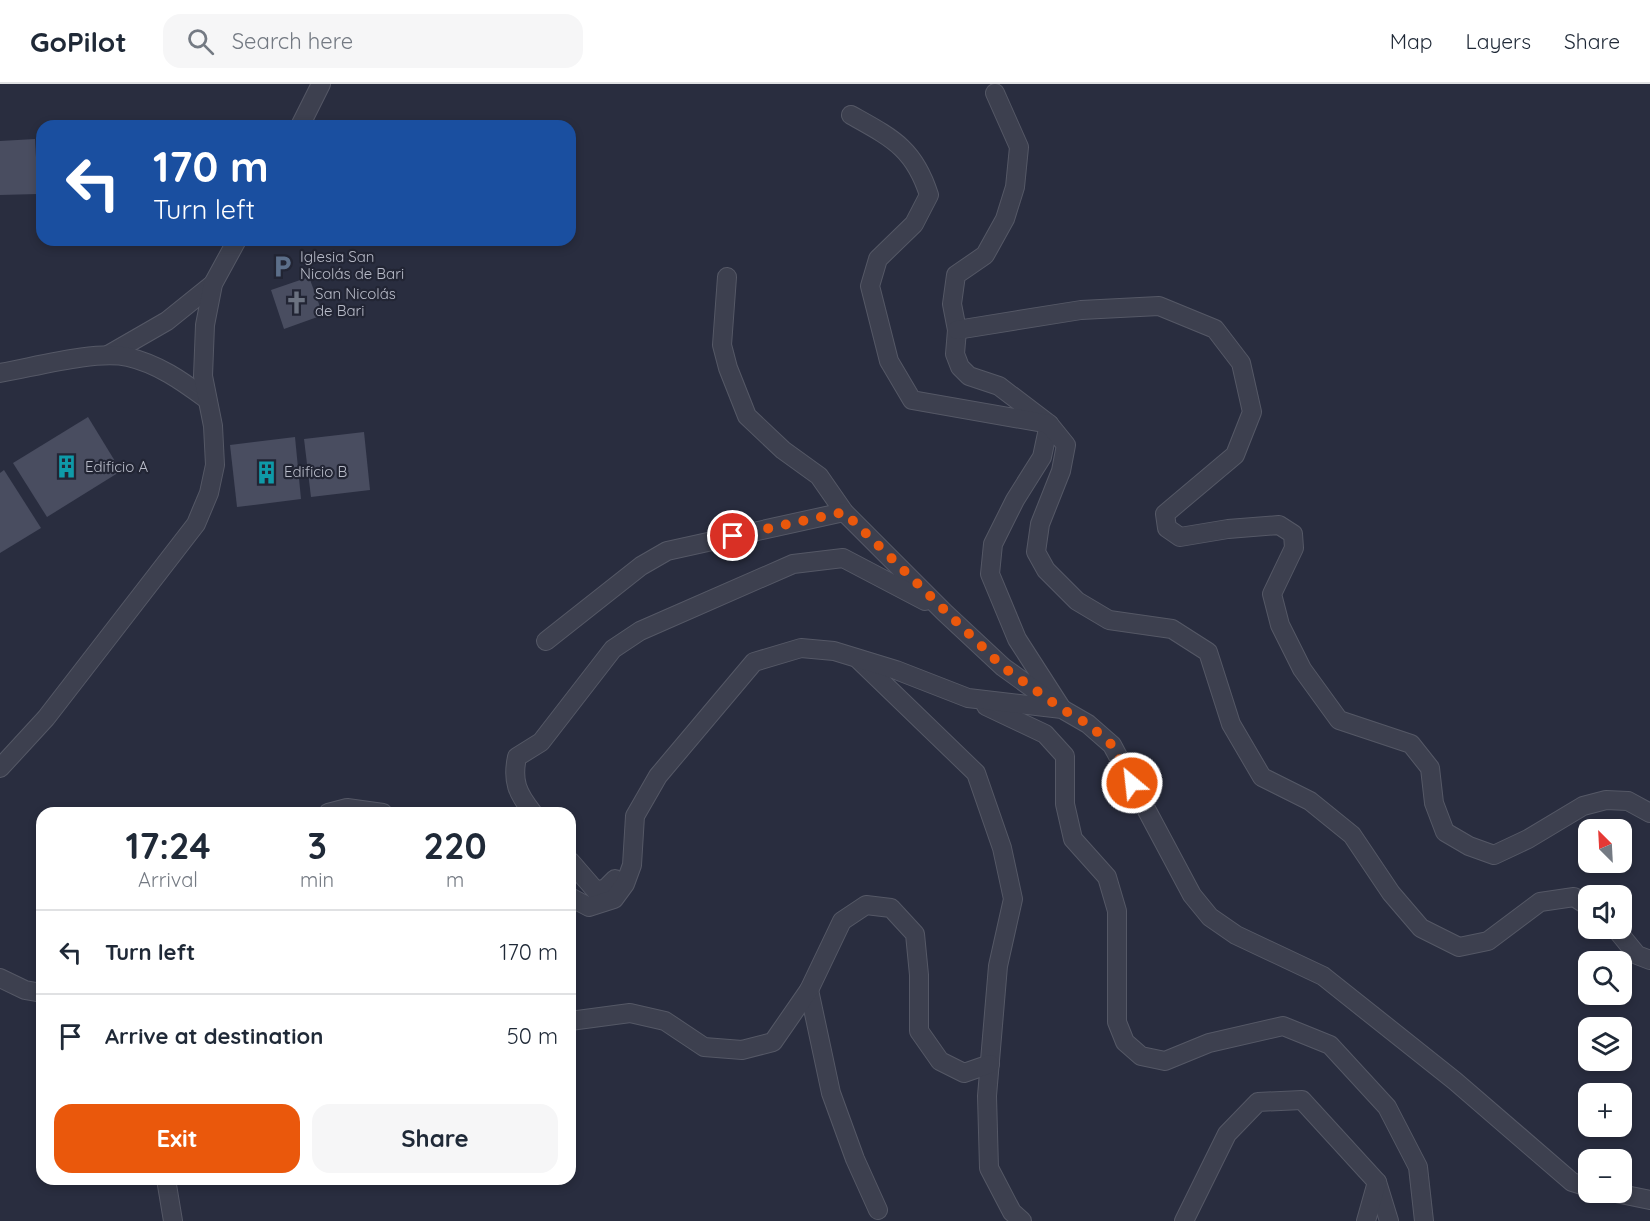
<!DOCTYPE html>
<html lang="en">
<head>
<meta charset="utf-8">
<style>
  body { margin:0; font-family:Quicksand,sans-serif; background:#f6f6f7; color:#1f2937; height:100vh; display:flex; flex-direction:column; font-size:22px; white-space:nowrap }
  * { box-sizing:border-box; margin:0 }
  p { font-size:20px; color:#747a83 }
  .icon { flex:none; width:33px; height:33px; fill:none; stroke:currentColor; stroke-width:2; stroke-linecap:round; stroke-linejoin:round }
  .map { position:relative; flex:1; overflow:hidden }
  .sheet { position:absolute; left:36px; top:723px; width:540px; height:378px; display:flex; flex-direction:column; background:#fff; border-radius:18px; box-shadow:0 3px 9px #0003 }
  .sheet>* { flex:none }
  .banner { position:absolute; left:36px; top:36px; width:540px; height:126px; border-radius:18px; box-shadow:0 3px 9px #0003; background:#1a4fa0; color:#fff; overflow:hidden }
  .needle { width:39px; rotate:336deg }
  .buttons { position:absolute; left:1578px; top:735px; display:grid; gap:12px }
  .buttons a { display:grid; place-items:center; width:54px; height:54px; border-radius:12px; background:#fff; box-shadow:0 3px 9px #0003; font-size:30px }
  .pin { position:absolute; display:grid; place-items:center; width:51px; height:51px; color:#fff; margin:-26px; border:3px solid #fff; border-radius:50%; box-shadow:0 2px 6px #0007 }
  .me { position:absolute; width:66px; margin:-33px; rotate:332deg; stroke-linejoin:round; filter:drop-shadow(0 0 4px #0008) }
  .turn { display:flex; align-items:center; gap:21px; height:126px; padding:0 18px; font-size:27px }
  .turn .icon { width:78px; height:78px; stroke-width:2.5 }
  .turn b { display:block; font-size:42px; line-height:51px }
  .eta { display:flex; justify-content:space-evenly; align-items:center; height:102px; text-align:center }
  .eta b { font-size:36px; font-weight:700; line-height:42px }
  .primary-button { display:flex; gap:12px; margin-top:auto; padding:12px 18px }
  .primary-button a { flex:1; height:69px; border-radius:18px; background:#ea580c; color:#fff; font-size:24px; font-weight:700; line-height:69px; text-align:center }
  .primary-button a+a { background:#f6f6f7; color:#1f2937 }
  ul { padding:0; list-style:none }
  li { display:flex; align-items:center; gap:18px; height:84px; padding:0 18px; border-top:2px solid #e0e1e3 }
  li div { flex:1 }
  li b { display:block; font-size:22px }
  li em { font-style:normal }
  header { display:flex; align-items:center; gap:36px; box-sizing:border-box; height:84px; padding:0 30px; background:#fff; border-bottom:2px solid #e0e1e3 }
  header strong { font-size:28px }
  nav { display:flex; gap:33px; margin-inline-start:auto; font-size:21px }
  .search { width:420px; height:54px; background:#f6f6f7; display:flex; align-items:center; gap:15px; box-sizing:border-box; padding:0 21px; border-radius:18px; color:#747a83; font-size:22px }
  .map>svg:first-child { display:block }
  .building { fill:#494d60 }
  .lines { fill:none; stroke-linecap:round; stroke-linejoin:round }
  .minor-casing { stroke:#555866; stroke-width:20 }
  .minor { stroke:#3d404f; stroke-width:18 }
  .route { stroke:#ea580c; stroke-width:10; stroke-dasharray:0 18 }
  .labels { text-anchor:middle; stroke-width:4.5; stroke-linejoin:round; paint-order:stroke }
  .poi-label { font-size:15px; fill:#b9bcc9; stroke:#222534; text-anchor:start }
</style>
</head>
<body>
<header>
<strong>GoPilot</strong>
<div class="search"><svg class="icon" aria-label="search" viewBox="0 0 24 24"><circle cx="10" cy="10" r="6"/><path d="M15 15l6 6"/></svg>Search here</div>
<nav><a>Map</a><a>Layers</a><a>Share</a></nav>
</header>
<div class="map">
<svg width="1650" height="1137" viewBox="0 0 1650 1137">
  <rect width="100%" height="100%" fill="#292d3f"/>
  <g class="building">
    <path d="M35,55l3,55 -38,1v-54z"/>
    <path d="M309,193l14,38 -39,14 -13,-39z"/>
    <path d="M88,333l33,54 -74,46 -34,-54z"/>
    <path d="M364,348l6,58 -59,7 -7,-58z"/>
    <path d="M295,353l6,62 -64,8 -7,-62z"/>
    <path d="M4,386l37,58 -41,25v-80z"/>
  </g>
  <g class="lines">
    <defs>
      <g id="minor">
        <path d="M995,9l24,54 -4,40 -10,32 -20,36 -29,20 -4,29 5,26 -2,24 5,13 9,9 30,10 50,38 -7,33 -27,43 -22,44 -3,30 27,65 45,70"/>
        <path d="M851,31c41,23 63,33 78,80l-15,29 -36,35 -8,27 19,75 23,39 137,24 17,21 -5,26 -21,53 -4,28 10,18 31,31 32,19 63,9 36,23 23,72 31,53 48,24 42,34 39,58 30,35 38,19 29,-6 52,-39 34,-5 14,9"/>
        <path d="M300,42l21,-42"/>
        <path d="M727,193l-5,68 6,23 19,48 36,34 36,26 25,36 100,100 59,55 50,36"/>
        <path d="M957,246l124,-20 78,-4 56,23 26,34 11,49 -17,43 -70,59 2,14 13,9 48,-8 51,-4 14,9 1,14 -22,46 8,31 22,44 37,51 72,24 19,24 4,35 11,29 24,14 25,9 34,-16 55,-33 23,-6 22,1 22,12"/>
        <path d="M108,271l59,-34 46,-37"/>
        <path d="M0,289c35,-6 95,-23 128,-16 30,7 54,24 77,41"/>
        <path d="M546,557l95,-75 26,-15 177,-39"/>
        <path d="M859,576l117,113 26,75 11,51 -15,67 -11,130 2,72 23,44 10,9"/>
        <path d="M986,622l59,28 20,22v48l8,35 34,38 10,34v111l8,20 16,14 24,5 44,-18 74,-17 47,19 57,62 31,60 6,54"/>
        <path d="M0,684l46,-50 150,-194 13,-31 6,-28 -2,-39 -10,-50 2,-51 8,-41 24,-44"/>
        <path d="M328,729l19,-5 36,5"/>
        <path d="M533,729c-16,-20 -21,-32 -16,-56l24,-15 72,-93 27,-18 153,-67 50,-6 82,43"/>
        <path d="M570,777l26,30 10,-3 9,-9"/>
        <path d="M570,813l19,10 25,-8 11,-15 7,-19 3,-49 23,-40 96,-114 47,-14 33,3 62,19 72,28 94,11 26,15 24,21 80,150 18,22 26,18 87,41 132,105 117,101 16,5"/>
        <path d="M1615,844l22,27 13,5"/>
        <path d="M0,894l25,12 17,3"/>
        <path d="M809,906l22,103 24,66 23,51"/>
        <path d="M570,937l60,-8 35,8 39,26 38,3 31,-8 36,-52 33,-69 24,-16 25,3 24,26 4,41v56l21,30 24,12 26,-9"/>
        <path d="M166,1095l7,42"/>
        <path d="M1377,1098l12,39"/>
        <path d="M1611,1108l39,8"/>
        <path d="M1184,1137l43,-87 31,-32 44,-2 75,82 -11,39"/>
      </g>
    </defs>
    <use href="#minor" class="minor-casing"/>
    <use href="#minor" class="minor"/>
  </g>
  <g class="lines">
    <path class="route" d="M733,452l111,-24 159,155 59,42 26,15 24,21 20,38"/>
  </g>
  <defs>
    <symbol id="parking-bare" viewBox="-9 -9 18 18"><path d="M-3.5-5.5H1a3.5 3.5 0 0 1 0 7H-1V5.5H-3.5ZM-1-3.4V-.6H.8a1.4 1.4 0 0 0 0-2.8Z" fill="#5c6f8a" stroke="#222534" stroke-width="2.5" paint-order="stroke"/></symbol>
    <symbol id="church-bare" viewBox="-9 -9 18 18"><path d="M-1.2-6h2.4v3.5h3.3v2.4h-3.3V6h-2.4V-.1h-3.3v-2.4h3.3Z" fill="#6b7280" stroke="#222534" stroke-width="2.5" paint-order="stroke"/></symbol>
    <symbol id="building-bare" viewBox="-9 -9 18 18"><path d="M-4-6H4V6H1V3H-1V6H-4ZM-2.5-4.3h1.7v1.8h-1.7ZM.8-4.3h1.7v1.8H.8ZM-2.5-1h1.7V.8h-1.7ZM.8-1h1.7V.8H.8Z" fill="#0f9aa8" stroke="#222534" stroke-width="2.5" paint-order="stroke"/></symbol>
  </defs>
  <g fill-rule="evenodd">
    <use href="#parking-bare" x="266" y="166" width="33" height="33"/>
    <use href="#church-bare" x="280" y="202" width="33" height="33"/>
    <use href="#building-bare" x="50" y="366" width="33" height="33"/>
    <use href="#building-bare" x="250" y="372" width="33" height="33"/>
  </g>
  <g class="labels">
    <g class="poi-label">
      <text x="300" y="178">Iglesia San<tspan x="300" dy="17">Nicolás de Bari</tspan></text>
      <text x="315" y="215">San Nicolás<tspan x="315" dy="17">de Bari</tspan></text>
      <text x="85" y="388">Edificio A</text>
      <text x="284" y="393">Edificio B</text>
    </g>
  </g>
</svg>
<div class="buttons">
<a><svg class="needle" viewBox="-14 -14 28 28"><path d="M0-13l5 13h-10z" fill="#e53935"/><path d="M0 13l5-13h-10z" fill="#747a83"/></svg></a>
<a><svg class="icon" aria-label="sound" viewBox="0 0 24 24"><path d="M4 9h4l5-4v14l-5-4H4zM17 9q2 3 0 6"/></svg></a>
<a><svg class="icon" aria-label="search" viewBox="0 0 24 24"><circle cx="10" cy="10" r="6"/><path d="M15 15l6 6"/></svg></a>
<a><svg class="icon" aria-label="layers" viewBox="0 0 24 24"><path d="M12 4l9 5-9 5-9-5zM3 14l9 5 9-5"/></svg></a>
<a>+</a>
<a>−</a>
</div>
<div class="pin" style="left:733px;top:452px;background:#d93025"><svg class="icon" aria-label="arrive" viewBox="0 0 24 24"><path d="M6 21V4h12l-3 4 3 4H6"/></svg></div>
<svg class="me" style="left:1132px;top:699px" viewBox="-20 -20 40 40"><circle r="17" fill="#ea580c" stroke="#fff" stroke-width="3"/><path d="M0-11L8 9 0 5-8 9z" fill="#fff"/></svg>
<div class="banner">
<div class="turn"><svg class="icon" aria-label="left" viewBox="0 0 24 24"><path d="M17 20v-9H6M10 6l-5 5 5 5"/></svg><div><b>170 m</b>Turn left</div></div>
</div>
<section class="sheet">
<div class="eta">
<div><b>17:24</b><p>Arrival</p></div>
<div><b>3</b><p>min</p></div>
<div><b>220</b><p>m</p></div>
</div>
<ul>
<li><svg class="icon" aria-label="left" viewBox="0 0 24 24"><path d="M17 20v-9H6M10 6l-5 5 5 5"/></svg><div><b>Turn left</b></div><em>170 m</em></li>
<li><svg class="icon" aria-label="arrive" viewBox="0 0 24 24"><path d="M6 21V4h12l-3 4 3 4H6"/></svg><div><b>Arrive at destination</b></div><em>50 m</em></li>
</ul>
<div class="primary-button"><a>Exit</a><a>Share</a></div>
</section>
</div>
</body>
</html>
